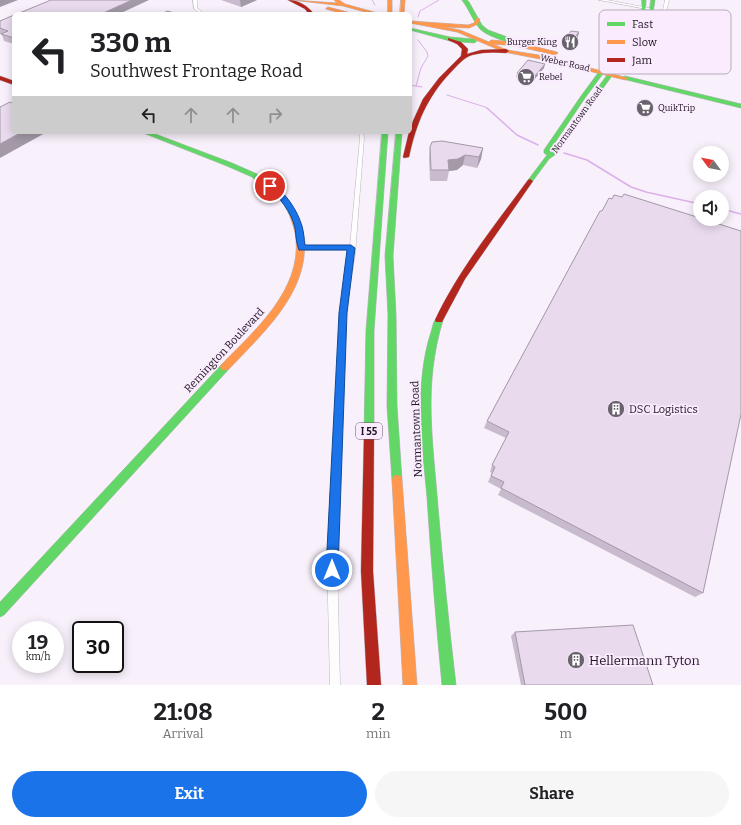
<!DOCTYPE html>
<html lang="en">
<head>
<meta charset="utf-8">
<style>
  body { margin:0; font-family:Bitter,serif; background:#f6f6f6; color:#202124; height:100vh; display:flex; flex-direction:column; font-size:15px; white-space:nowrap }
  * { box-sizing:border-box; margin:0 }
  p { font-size:13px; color:#757577 }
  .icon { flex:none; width:22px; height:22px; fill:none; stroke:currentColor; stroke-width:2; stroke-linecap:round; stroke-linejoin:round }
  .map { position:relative; height:685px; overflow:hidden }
  .sheet { display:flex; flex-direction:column; background:#fff; flex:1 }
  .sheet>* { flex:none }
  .guide { position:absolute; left:12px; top:12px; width:400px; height:122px; border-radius:6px; box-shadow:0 2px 10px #0003; background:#fff; color:#202124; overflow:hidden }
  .needle { width:26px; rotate:302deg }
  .tools { position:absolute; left:693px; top:146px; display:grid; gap:8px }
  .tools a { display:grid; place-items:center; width:36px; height:36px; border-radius:50%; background:#fff; box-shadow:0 2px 10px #0003; font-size:20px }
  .speed { position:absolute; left:12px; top:621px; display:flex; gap:8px; font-size:20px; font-weight:700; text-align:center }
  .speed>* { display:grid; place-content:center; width:52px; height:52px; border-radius:50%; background:#fff; box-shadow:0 2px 10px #0003; line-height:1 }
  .speed small { font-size:10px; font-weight:400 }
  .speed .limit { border:2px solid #111; border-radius:6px; background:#fff; color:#111 }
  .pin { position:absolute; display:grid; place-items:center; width:34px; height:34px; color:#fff; margin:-17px; border:2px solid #fff; border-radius:50%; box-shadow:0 1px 4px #0007 }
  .me { position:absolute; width:44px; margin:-22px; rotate:0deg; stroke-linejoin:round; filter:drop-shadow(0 0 3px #0008) }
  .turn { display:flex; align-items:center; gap:14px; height:84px; padding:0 12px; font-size:18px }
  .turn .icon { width:52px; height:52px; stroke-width:2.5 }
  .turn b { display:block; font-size:28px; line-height:34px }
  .lanes { display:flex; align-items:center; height:38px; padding:0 12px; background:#0003; justify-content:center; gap:20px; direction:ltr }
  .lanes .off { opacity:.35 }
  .eta { display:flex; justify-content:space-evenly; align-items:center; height:68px; text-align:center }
  .eta b { font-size:24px; font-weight:700; line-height:28px }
  .primary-button { display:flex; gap:8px; margin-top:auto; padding:8px 12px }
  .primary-button a { flex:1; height:46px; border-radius:24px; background:#1a73e8; color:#fff; font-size:16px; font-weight:700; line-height:46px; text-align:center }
  .primary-button a+a { background:#f6f6f6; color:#202124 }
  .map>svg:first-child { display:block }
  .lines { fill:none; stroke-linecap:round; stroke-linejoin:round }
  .stream-far1 { stroke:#dcafea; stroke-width:1 }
  .stream { stroke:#dcafea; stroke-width:1.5 }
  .street-casing { stroke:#bdb6bf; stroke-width:1 }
  .fast-casing { stroke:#bdb6bf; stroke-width:1 }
  .slow-casing { stroke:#bdb6bf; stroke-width:1 }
  .jam-casing { stroke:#bdb6bf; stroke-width:1 }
  .street { fill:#fefdfe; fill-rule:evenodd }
  .fast { fill:#63d668; fill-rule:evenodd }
  .slow { fill:#ff974d; fill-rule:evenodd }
  .jam { fill:#b3261e; fill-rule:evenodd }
  .wall { fill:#c8bbcd }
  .shaded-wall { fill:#a399a7 }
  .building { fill:#e9daee; stroke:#a399a7 }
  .route { fill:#1a73e8; stroke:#114b97 }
  .labels { text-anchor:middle; stroke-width:3.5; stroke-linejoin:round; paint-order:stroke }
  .far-poi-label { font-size:9px; fill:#1e1620; stroke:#faecfe; text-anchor:start }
  .far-street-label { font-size:9px; fill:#1e1620; stroke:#faecfe }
  .shield { fill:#faecfe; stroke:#605663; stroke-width:1 }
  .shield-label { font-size:10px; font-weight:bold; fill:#1e1620 }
  .street-label { font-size:11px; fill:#1e1620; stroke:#faecfe }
  .poi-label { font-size:11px; fill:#1e1620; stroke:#faecfe; text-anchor:start }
  .near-poi-label { font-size:13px; fill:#1e1620; stroke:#faecfe; text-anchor:start }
  .key { fill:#faecfe; stroke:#b8acbb; stroke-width:1 }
  .key-label { font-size:11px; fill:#1e1620 }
</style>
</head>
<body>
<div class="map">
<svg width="741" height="685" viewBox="0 0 741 685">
  <rect width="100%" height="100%" fill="#f8f0fa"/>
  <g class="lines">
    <g class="stream-far1">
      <path d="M372,0l3,5"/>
      <path d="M418,17l2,-6 19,-11"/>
      <path d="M410,85l12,2"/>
      <path d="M416,86l5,-18 7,-12 -1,-4 -9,-12"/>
      <path d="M447,95l38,12 3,2"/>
    </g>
    <g class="stream">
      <path d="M487,108l30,27 21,10"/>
      <path d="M564,153l23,7 44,27 15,5 54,12"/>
      <path d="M722,209l19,5"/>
    </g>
    <defs>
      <g id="street">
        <path d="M193,0h4v8l8,6h-4l-7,-5z"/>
        <path d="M599,0h8l47,9 -2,1z"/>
        <path d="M665,0h4c-4,18 -9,34 -20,50h-2l-1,-1c10,-15 16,-31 19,-49z"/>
        <path d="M359,132h4l1,6 -9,116 -9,59 -9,243 3,129h-10l-3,-129 13,-243 9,-63h-48l-3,-2 3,-2h49l10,-108z"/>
      </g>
      <g id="fast">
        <path d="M462,0h5l2,2 13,23 6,5 47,17 -5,1c-13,-4 -40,-9 -50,-19 -7,-8 -11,-20 -18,-29z"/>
        <path d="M642,0h4c0,9 -2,18 -9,23l-2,-1 7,-13z"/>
        <path d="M651,0h4l-2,13 -19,32 -78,109 -7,5 -17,23h-4v-2l19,-25 -3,-2v-3l37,-54 45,-61 2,-1 3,2 -46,62 -35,52v3l79,-108 20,-32z"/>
        <path d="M410,28l40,9 24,2 3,2 -3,2 -24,-2 -40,-11z"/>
        <path d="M625,76l116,28v4l-118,-29 -1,-1z"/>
        <path d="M141,132h9l82,31 25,11 22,16 9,10 9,14 -4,2h-3l-7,-13 -9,-10 -22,-16 -25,-11z"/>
        <path d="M382,132h6l-14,199v104l-1,3 -4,1 -4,-1 -1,-3 2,-104z"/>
        <path d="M396,132h6l-9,124 3,59 1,91 5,74 -1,4 -4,1 -4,-1 -1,-4 -5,-74 1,-91 -3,-59z"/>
        <path d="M439,317l4,3c-20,66 -10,120 -5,187 5,59 11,119 18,178h-14c-6,-62 -11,-125 -15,-188 -5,-54 -13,-112 4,-165 2,-6 2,-13 8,-15z"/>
        <path d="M225,363l3,1 2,3 -2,3 -224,245 -4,2v-15l222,-238z"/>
      </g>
      <g id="slow">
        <path d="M292,0l45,3 -3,-3h5l6,4 36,10h-8l-30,-8z"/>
        <rect x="388" y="0" width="4" height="14"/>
        <path d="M401,0h4l-1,14h-4z"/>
        <path d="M328,7l23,6v1h-7l-18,-5z"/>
        <path d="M324,13h11l2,1h-15z"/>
        <path d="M476,18l4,1 -2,5 -9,4 -25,-1 16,3 29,12 2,-2 25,2 41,10 1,1 -3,2 -39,-9 -23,-2 14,6 38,6 83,22 -3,2 -80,-20 -41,-8 -47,-20 -47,-9v-2l58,4 6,-2z"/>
        <path d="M290,212h3l4,2c2,8 6,16 7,24 6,54 -42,96 -76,132h-6l-2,-3 2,-3c33,-34 79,-73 74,-126 -1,-8 -4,-16 -7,-24z"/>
        <path d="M397,475l4,1 1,4 15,205h-14l-11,-205 1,-4z"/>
      </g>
      <g id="jam">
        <path d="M288,0c10,0 20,6 26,14h-5l-4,-5z"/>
        <path d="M448,38l13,4 7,7 -1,5 14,-4 25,-1 3,2 -3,2c-11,-1 -23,-1 -34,2 -9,3 -15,11 -21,17 -24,25 -35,52 -42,85l-5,1 -1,-1 6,-25h1l3,-11 10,-22 16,-21 22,-22 1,-7 -5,-5 -9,-4z"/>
        <path d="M0,76l14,5v4l-14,-5z"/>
        <path d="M530,179l3,2 -68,98 -23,43h-6l-1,-2c24,-51 60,-95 93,-140z"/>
        <path d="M369,431l4,1 1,3 -1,136 8,114h-14l-6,-114 3,-136 1,-3z"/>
      </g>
    </defs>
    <use href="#street" class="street-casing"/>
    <use href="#fast" class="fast-casing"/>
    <use href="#slow" class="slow-casing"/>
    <use href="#jam" class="jam-casing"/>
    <use href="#street" class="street"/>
    <use href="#fast" class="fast"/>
    <use href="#slow" class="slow"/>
    <use href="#jam" class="jam"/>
  </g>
  <g class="wall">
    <path d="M221,0h36l-16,7z"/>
    <path d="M14,15v29l-10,-3 -2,-6 -2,-1v-13z"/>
    <path d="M678,31l9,1 -5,7 -7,-1z"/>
    <path d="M579,32l-2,8 -5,6 -8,-2 2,-7z"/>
    <path d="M544,68l-11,13 -17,-4 1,-4z"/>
    <path d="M430,147l53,1 -2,11 -4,9 -14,-3 -6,5 -8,1 -2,10h-17l-1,-24z"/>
    <path d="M600,211l103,382 -8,4 -197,-102 3,-6 -13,-7 4,-9 -2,-1 2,-7 14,-27 -22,-10 3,-7z"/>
    <path d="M515,632l138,53h-132l-10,-49z"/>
  </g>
  <g class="shaded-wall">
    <path d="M0,0h18l-18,7z"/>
    <path d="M132,0h17l-30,14h-18z"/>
    <path d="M240,0h17l-16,7z"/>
    <path d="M690,25l-3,7 -5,7 3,-7z"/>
    <path d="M579,32l-2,8 -5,6 2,-8z"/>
    <path d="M545,64l-1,4 -11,13 1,-4z"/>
    <path d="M22,132h25l-47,26v-14z"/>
    <path d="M483,148l-2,11 -4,9 2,-11z"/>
    <path d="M465,155l-2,10 -6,5 -8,1 -1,-11z"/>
  </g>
  <g class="building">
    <path d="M51,0h81l-31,14h-84z"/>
    <path d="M167,11l11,3h-16z"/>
    <path d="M14,15v23l-13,-4 7,-3 -8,-3v-7z"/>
    <path d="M571,31l8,1 -5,6 -8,-1z"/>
    <path d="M528,60l17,4 -11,13 -17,-4z"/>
    <path d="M10,102l4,2v28h8l-22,12v-37z"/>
    <path d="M442,141l41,7 -4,9 -14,-2 -7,4 -10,1 1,10h-18l-1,-23 2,-5z"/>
    <path d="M624,194l76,24v1h3l38,12v183l-38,179 -202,-105 3,-6 -13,-6 4,-9 -3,-2 17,-33 -22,-11 113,-210h2l7,-13 3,1 2,-4 8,2z"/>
    <path d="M633,625l20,60h-128l-10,-53z"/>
  </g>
  <path class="route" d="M270,184c15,6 28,28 32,42 2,7 2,13 3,19h46l4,3 -8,65 -9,257 -2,4 -4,2 -4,-2 -2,-4 13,-257 8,-63h-48c-3,-7 -3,-15 -4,-22 -4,-17 -15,-30 -27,-40l-1,-2z"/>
  <defs>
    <symbol id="restaurant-disc" viewBox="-11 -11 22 22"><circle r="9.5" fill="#6a626c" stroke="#faecfe"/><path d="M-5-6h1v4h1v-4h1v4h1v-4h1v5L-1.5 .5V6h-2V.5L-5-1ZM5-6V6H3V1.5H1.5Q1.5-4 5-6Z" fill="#fff"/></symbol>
    <symbol id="supermarket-disc" viewBox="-11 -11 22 22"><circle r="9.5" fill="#6a626c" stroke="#faecfe"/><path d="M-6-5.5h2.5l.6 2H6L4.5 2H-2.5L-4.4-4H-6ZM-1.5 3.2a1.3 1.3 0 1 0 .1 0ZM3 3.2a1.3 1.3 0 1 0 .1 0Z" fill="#fff"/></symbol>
    <symbol id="building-disc" viewBox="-11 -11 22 22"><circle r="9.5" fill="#6a626c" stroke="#faecfe"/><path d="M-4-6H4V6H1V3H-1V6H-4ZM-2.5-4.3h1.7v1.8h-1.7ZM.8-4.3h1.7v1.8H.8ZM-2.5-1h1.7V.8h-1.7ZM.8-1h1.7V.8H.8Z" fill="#fff"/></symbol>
  </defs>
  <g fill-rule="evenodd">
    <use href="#restaurant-disc" x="560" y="32" width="20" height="20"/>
    <use href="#supermarket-disc" x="516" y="67" width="20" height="20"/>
    <use href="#supermarket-disc" x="635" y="98" width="20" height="20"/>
    <use href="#building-disc" x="606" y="399" width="20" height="20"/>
    <use href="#building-disc" x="566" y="650" width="20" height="20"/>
  </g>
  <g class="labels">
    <g class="far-poi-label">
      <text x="557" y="45" text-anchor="end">Burger King</text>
      <text x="539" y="80">Rebel</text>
      <text x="658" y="111">QuikTrip</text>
    </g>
    <g class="far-street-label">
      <text transform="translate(565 63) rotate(13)" y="3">Weber Road</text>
      <text transform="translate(577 120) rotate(-54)" y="3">Normantown Road</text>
    </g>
    <rect class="shield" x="356" y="423" width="26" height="16" rx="3"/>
    <g class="shield-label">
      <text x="369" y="435">I 55</text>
    </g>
    <g class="street-label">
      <text transform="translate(224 350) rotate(-47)" y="4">Remington Boulevard</text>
      <text transform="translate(416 429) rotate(-92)" y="4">Normantown Road</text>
    </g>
    <g class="poi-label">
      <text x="629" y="413">DSC Logistics</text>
    </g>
    <g class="near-poi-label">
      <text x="589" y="665">Hellermann Tyton</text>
    </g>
  </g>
  <rect x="599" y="10" width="132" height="64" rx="6" class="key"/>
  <rect x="607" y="22" width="18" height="4" fill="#63d668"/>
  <rect x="607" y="40" width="18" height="4" fill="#ff974d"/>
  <rect x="607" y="58" width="18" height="4" fill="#b3261e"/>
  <g class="key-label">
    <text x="632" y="28">Fast</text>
    <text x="632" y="46">Slow</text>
    <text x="632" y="64">Jam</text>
  </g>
</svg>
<div class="tools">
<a><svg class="needle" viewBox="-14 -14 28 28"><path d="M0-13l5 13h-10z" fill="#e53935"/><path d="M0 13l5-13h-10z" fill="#757577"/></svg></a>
<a><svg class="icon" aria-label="sound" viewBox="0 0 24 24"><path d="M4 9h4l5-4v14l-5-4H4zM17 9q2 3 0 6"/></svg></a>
</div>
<div class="speed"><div>19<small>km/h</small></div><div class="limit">30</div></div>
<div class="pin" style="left:270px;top:186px;background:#d93025"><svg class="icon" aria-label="arrive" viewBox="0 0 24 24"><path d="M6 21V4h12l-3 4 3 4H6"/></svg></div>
<svg class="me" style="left:332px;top:570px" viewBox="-20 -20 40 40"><circle r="17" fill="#1a73e8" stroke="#fff" stroke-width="3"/><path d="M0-11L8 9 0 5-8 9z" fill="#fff"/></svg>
<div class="guide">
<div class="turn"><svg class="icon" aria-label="left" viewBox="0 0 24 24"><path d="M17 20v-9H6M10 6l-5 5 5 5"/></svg><div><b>330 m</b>Southwest Frontage Road</div></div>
<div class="lanes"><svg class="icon" aria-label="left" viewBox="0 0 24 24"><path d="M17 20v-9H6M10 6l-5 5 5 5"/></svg><svg class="icon off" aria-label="ahead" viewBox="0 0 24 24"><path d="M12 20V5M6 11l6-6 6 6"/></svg><svg class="icon off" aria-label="ahead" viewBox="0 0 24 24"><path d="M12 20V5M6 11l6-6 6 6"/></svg><svg class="icon off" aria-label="right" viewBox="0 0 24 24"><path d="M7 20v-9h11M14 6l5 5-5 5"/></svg></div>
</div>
</div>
<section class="sheet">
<div class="eta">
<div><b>21:08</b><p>Arrival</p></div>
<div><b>2</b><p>min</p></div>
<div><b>500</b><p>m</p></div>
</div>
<div class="primary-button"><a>Exit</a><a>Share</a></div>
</section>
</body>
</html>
